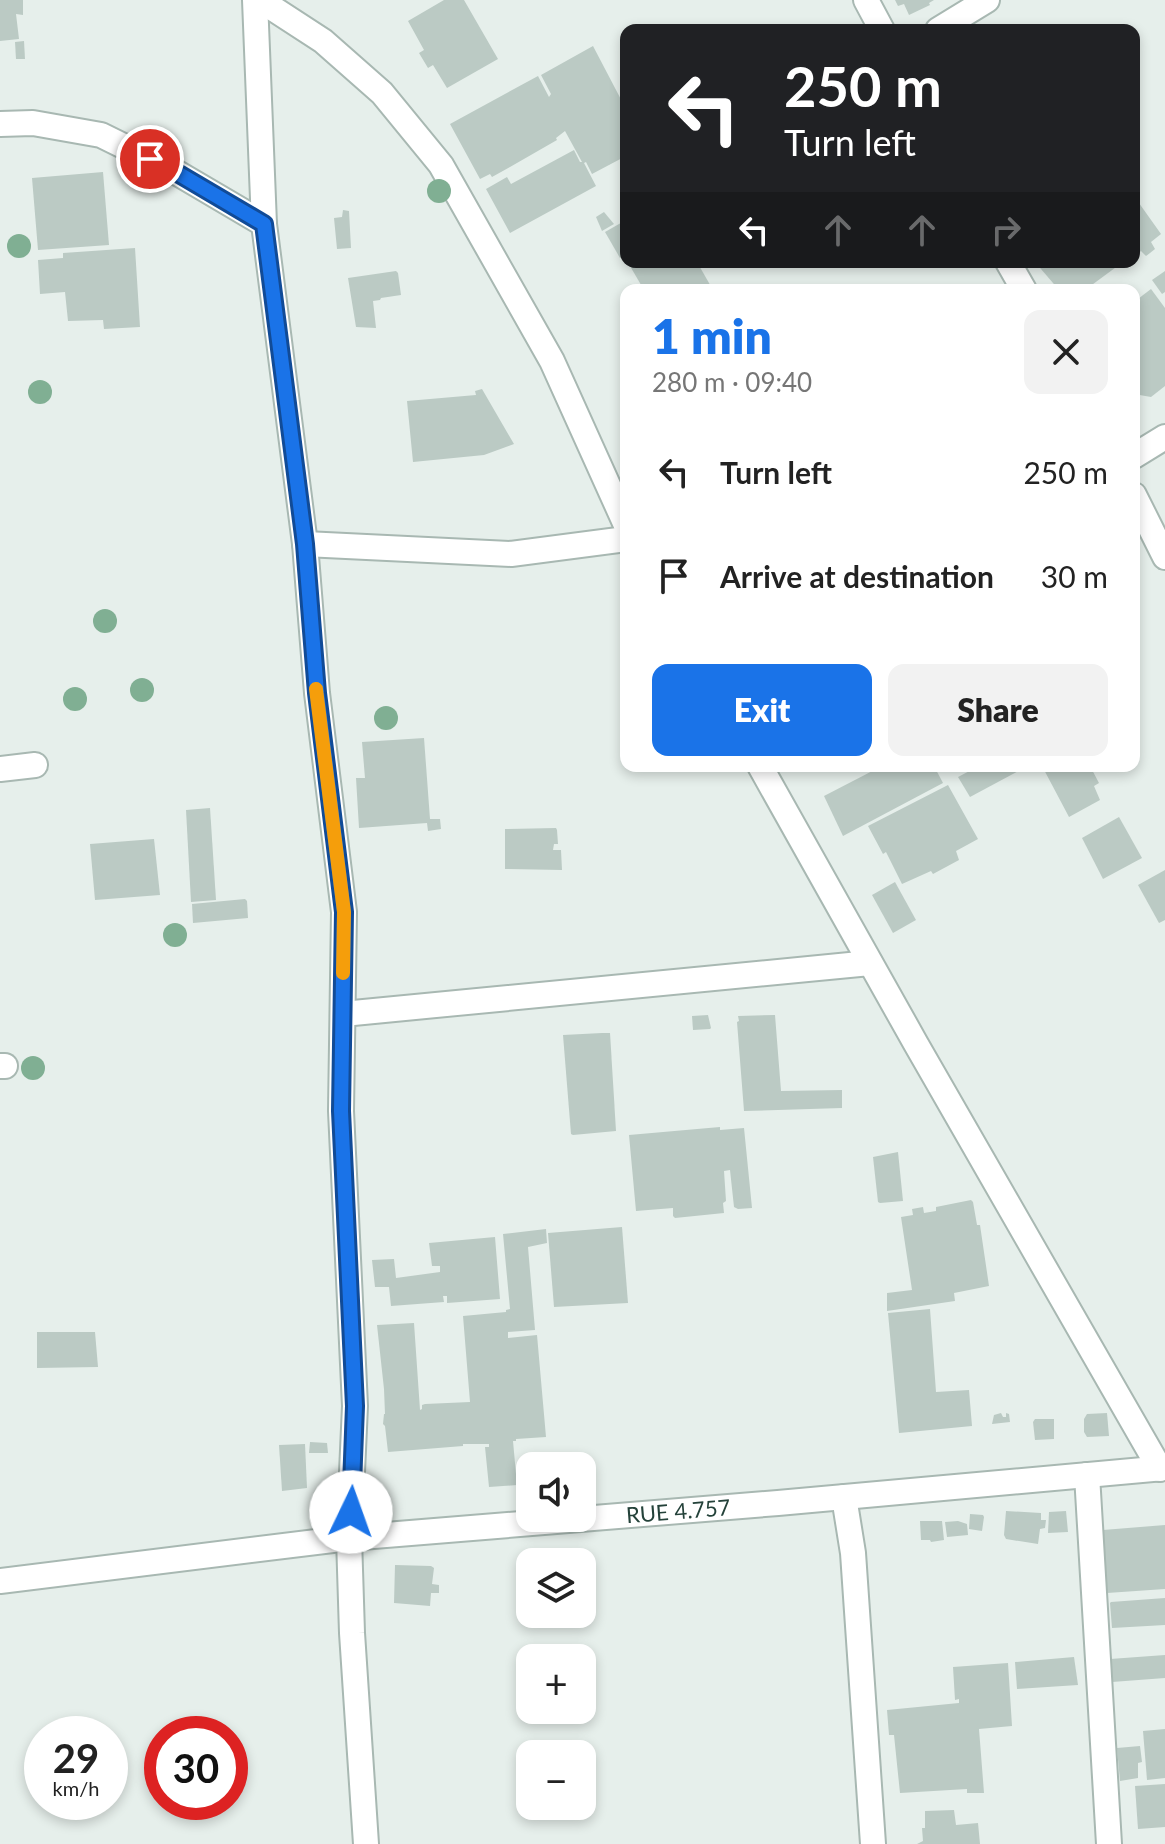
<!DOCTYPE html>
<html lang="en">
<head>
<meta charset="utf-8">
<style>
  body { margin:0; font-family:Lato,sans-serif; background:#f2f2f2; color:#222; height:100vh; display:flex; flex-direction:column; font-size:30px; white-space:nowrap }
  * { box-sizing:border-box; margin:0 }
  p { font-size:26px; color:#767676 }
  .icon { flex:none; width:44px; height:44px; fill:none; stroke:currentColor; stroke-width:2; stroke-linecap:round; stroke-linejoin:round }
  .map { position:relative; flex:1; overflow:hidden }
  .sheet { position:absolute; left:620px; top:284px; width:520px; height:488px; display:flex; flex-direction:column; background:#fff; border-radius:16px; box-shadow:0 4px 12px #0003 }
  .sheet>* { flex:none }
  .banner { position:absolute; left:620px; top:24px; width:520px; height:244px; border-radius:16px; box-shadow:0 4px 12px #0003; background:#202124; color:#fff; overflow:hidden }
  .controls { position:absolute; left:516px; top:1452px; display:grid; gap:16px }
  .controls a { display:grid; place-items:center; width:80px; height:80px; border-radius:16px; background:#fff; box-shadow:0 4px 12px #0003; font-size:40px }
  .speed { position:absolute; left:24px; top:1716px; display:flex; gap:16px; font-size:40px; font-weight:700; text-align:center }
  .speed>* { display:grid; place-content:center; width:104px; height:104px; border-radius:50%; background:#fff; box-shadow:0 4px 12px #0003; line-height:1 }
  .speed small { font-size:20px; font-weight:400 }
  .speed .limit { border:12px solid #d22; background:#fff; color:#111 }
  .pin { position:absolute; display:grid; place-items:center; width:68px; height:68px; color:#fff; margin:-34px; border:4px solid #fff; border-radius:50%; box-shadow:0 2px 8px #0007 }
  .me { position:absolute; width:88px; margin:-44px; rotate:3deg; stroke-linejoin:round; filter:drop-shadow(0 0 6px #0008) }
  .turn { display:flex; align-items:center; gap:28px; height:168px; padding:0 32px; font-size:36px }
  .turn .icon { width:104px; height:104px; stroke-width:2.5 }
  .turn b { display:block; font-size:56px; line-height:68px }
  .lanes { display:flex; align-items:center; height:76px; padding:0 32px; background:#0003; justify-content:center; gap:40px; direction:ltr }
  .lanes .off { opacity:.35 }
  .round { display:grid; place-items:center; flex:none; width:84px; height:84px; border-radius:16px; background:#f2f2f2 }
  .overview { display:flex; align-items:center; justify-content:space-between; height:136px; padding:0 32px }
  h1 { font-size:48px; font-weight:800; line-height:60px; color:#1a73e8 }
  .action { display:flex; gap:16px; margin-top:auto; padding:16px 32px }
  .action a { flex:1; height:92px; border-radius:16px; background:#1a73e8; color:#fff; font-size:32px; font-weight:800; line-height:92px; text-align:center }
  .action a+a { background:#f2f2f2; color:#222 }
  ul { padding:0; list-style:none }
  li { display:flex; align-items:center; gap:24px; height:104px; padding:0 32px }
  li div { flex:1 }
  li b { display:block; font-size:30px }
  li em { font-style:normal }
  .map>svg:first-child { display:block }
  .building { fill:#bbcac4 }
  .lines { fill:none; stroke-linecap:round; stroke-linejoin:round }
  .minor-casing { stroke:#a8b8b2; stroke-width:28 }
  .minor { stroke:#fff; stroke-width:24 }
  .tree { fill:#80af93 }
  .route-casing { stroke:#114b97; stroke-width:20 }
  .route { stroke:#1a73e8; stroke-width:14 }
  .slow { stroke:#f59e0b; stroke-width:14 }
  .labels { text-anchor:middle; stroke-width:7; stroke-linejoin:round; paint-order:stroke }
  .street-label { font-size:22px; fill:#24423a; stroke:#f7fbf9 }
</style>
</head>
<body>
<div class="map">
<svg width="1165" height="1844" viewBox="0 0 1165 1844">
  <rect width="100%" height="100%" fill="#e6efeb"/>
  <g class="building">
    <path d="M0,0h23v15l-7,-1 3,25 -19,2z"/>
    <path d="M444,0h20l34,59 -51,29 -14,-23 -5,3 -9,-15 5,-3 -16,-29z"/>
    <path d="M895,0h39l-5,3 1,2 -21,10 -5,-11 -6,2z"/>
    <path d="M24,41l1,18h-9l-1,-17z"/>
    <path d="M593,46l33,63v47l-34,18 -6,-12 -2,1 12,23 -86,47 -24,-44 21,-12 4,7 63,-34 6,12h2l-17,-31 -9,7 1,2 -47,27 -18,10 -2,-3 -10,5 -30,-55 88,-48 11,21 2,-3 -10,-19z"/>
    <path d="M103,172l6,73 -71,5 -6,-72z"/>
    <path d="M1134,196l27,38 -10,8 4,7 -5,4 -4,3 -5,-5 -7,6z"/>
    <path d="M343,210l6,1 2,37 -14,1 -3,-31 8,-1z"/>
    <path d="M604,212l10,12 -12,7 -6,-14z"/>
    <path d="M626,220v35l-6,3 -15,-26z"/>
    <path d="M135,248l5,79 -36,2 -1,-9 -35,1 -3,-29 -25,2 -2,-34 25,-2v-5z"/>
    <path d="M633,262h64l16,28h-69l-14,-24z"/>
    <path d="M1035,262h88l-38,28h-26z"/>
    <path d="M396,271l2,2 3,22 -20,3 -1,2 -7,1 3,27 -20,-1 -8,-49z"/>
    <path d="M1165,271v21l-3,2 -10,-14z"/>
    <path d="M1151,289l14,19v78l-14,11 -17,-3v-92z"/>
    <path d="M482,389l32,55 -30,11 -71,7 -6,-61 69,-6 -1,-4z"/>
    <path d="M424,738l6,81h10l1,10 -13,2 -1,-8 -68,5 -3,-50h9l-3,-36z"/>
    <path d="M882,766h52l9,17 -100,53 -19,-40z"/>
    <path d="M979,766h49l-58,31 -12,-20z"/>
    <path d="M1042,766h48l9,17 -5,3 6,14 -31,17z"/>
    <path d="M948,785l30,54 -22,12 3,9 -26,14 -2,-3 -29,13 -16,-32 -3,2 -15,-28z"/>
    <path d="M210,808l6,92 -25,2 -5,-92z"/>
    <path d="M1119,817l23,41 -39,21 -21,-41z"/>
    <path d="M556,828l1,2 1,14h-4l-1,6h8l1,20 -57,-1v-40z"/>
    <path d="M154,839l6,56 -65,5 -5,-56z"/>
    <path d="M1165,870v50l-6,3 -21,-38z"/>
    <path d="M895,882l21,38 -23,13 -21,-38z"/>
    <path d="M245,899l2,2 1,17 -55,5 -1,-19z"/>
    <path d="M708,1015l3,13 -1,1 -17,1 -1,-14z"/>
    <path d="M775,1015l6,76 61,-1v18l-98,3 -7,-89 2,-1 -1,-5z"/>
    <path d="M602,1033h8l6,98 -43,4 -2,-1 -8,-99z"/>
    <path d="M720,1127v3l24,-2 8,80 -14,1 -4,-2 -4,-37 -6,1 2,30 -3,2 1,10 -49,5 -2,-2v-8l-37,3 -7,-76z"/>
    <path d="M898,1152l5,49 -23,2 -2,-1 -5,-45z"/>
    <path d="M971,1200l2,2 4,23h3l9,61 -35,7 1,8 -68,10v-18l25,-3 -11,-73 12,-2 -1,-6 11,-2 1,6 12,-2v-4z"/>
    <path d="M622,1227l6,76 -74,4 -6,-74z"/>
    <path d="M546,1229l1,14 -19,4 7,83 -27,2v6l29,-3 9,102 -30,2v2h-3l4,44 -28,2 -4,-40h4v-3h-26v2l-75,6 -3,-26 -2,-2 1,-10h1l-1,-25 -7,-64 37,-2 6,87 2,-1v-4l3,-1 45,-2 -7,-86 43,-4v-2l4,-1 -7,-75z"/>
    <path d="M495,1237l5,62 -53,4v-7h-4l1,6 -53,4 -2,-19h-14l-3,-27 22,-1 2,19 44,-6v-6h-8l-3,-23z"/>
    <path d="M930,1309l6,83 33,-2 3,36 -73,7 -11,-120z"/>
    <path d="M37,1332h58l3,35 -61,1z"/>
    <path d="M1001,1413l2,4h3v-4l3,1 1,8 -18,2 2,-9z"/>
    <path d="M1107,1413l2,23 -22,1 -3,-5v-13l3,-5z"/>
    <path d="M1035,1419h19v20l-19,1 -2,-18z"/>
    <path d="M310,1442l17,1 1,10h-19z"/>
    <path d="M305,1444l2,44 -25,3 -3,-46z"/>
    <path d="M1006,1511l35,2v7h5l-1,8 -5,1 -2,15 -32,-5 -2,-4z"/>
    <path d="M1066,1511l2,21 -20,1 1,-21z"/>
    <path d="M970,1514l13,1 1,2 -2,14 -13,-2z"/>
    <path d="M920,1521h22l2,19 -13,2 -1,-2h-9z"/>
    <path d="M958,1521l9,3 1,11 -21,2 -2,-15z"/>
    <path d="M1165,1525v64l-58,4 -4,-63z"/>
    <path d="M395,1565l36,1 3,2 -2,16 7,1v8h-8l-1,13 -36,-3z"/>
    <path d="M1165,1598v27l-53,3 -2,-25 1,-1z"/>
    <path d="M1165,1655v23l-53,4 -2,-23z"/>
    <path d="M1074,1657l4,28 -61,4 -2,-27z"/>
    <path d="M1008,1663l4,63 -33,3 5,64h-17v-4l-67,4 -6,-58h-5l-2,-25 72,-7v-4l-4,1 -2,-33z"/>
    <path d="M1165,1729v49l-18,2 -4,-49z"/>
    <path d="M1140,1746l2,16 -4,1v15l-18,3 -3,-33z"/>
    <path d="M1165,1784v43l-27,2 -3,-43z"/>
    <path d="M954,1810l2,15 22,-2 2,21h-63l6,-3 -1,-13h3v-17z"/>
  </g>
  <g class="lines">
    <defs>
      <g id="minor">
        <path d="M255,0l9,224 41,320 12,149 27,219 -3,199 14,295 -6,132 3,95 14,211"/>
        <path d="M260,0l63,41 59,52 59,72 111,196 74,164"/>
        <path d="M866,0l16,30"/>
        <path d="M938,30l49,-30"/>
        <path d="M0,124l33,-1 68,12 73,36 90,53"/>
        <path d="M1008,262l16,28"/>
        <path d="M1134,456l31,-19"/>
        <path d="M1134,495l31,62"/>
        <path d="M305,544l206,10 115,-15"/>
        <path d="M760,766l156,278 244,425"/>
        <path d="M0,769l35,-4"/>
        <path d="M343,1014l527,-51"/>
        <path d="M0,1066h5"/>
        <path d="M1087,1475l22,369"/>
        <path d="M844,1497l9,56 20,291"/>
        <path id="s1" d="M0,1581l349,-43 429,-35 387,-35"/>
      </g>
    </defs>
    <use href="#minor" class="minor-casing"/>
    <use href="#minor" class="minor"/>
  </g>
  <g class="tree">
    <circle cx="439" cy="191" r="12"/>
    <circle cx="19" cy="246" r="12"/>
    <circle cx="40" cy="392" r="12"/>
    <circle cx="105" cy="621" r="12"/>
    <circle cx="142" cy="690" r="12"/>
    <circle cx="75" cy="699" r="12"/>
    <circle cx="386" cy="718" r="12"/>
    <circle cx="175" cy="935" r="12"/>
    <circle cx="33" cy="1068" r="12"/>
  </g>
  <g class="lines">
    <defs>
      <path id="route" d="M150,159l24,12 90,53 41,320 12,149 27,219 -3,199 14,295 -4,106"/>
    </defs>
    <use href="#route" class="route-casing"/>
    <use href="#route" class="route"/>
    <path class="slow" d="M316,689l28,223 -1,61"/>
  </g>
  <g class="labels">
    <g class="street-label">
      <text dy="8" stroke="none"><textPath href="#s1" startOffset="682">RUE 4.757</textPath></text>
    </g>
  </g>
</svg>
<div class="controls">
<a><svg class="icon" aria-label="sound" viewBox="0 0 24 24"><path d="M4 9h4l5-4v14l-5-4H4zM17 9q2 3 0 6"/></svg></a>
<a><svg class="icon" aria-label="layers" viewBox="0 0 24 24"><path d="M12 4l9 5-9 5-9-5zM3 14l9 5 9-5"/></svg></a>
<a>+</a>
<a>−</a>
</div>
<div class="speed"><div>29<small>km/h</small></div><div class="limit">30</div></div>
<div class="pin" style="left:150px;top:159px;background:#d93025"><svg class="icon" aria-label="arrive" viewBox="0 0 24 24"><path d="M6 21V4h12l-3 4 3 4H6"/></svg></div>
<svg class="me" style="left:351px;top:1512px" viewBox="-20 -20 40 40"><circle r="19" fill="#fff"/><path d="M0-13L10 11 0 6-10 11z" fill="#1a73e8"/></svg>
<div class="banner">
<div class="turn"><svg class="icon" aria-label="left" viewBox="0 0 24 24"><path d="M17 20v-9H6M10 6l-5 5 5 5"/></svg><div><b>250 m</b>Turn left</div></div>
<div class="lanes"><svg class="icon" aria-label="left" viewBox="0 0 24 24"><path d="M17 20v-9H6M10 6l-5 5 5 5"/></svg><svg class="icon off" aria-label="ahead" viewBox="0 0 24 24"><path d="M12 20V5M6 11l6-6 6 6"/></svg><svg class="icon off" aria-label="ahead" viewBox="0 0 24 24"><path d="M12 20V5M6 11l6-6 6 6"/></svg><svg class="icon off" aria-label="right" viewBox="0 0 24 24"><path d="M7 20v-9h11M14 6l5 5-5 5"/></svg></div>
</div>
<section class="sheet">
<div class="overview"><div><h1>1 min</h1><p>280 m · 09:40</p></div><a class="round"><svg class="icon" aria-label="close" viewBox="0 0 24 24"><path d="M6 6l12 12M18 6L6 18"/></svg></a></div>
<ul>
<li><svg class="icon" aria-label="left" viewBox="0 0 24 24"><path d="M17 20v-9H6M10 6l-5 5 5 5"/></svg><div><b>Turn left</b></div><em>250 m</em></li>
<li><svg class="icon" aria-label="arrive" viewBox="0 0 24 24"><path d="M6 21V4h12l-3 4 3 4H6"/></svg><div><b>Arrive at destination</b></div><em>30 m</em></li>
</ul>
<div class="action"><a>Exit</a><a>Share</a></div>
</section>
</div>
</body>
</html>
